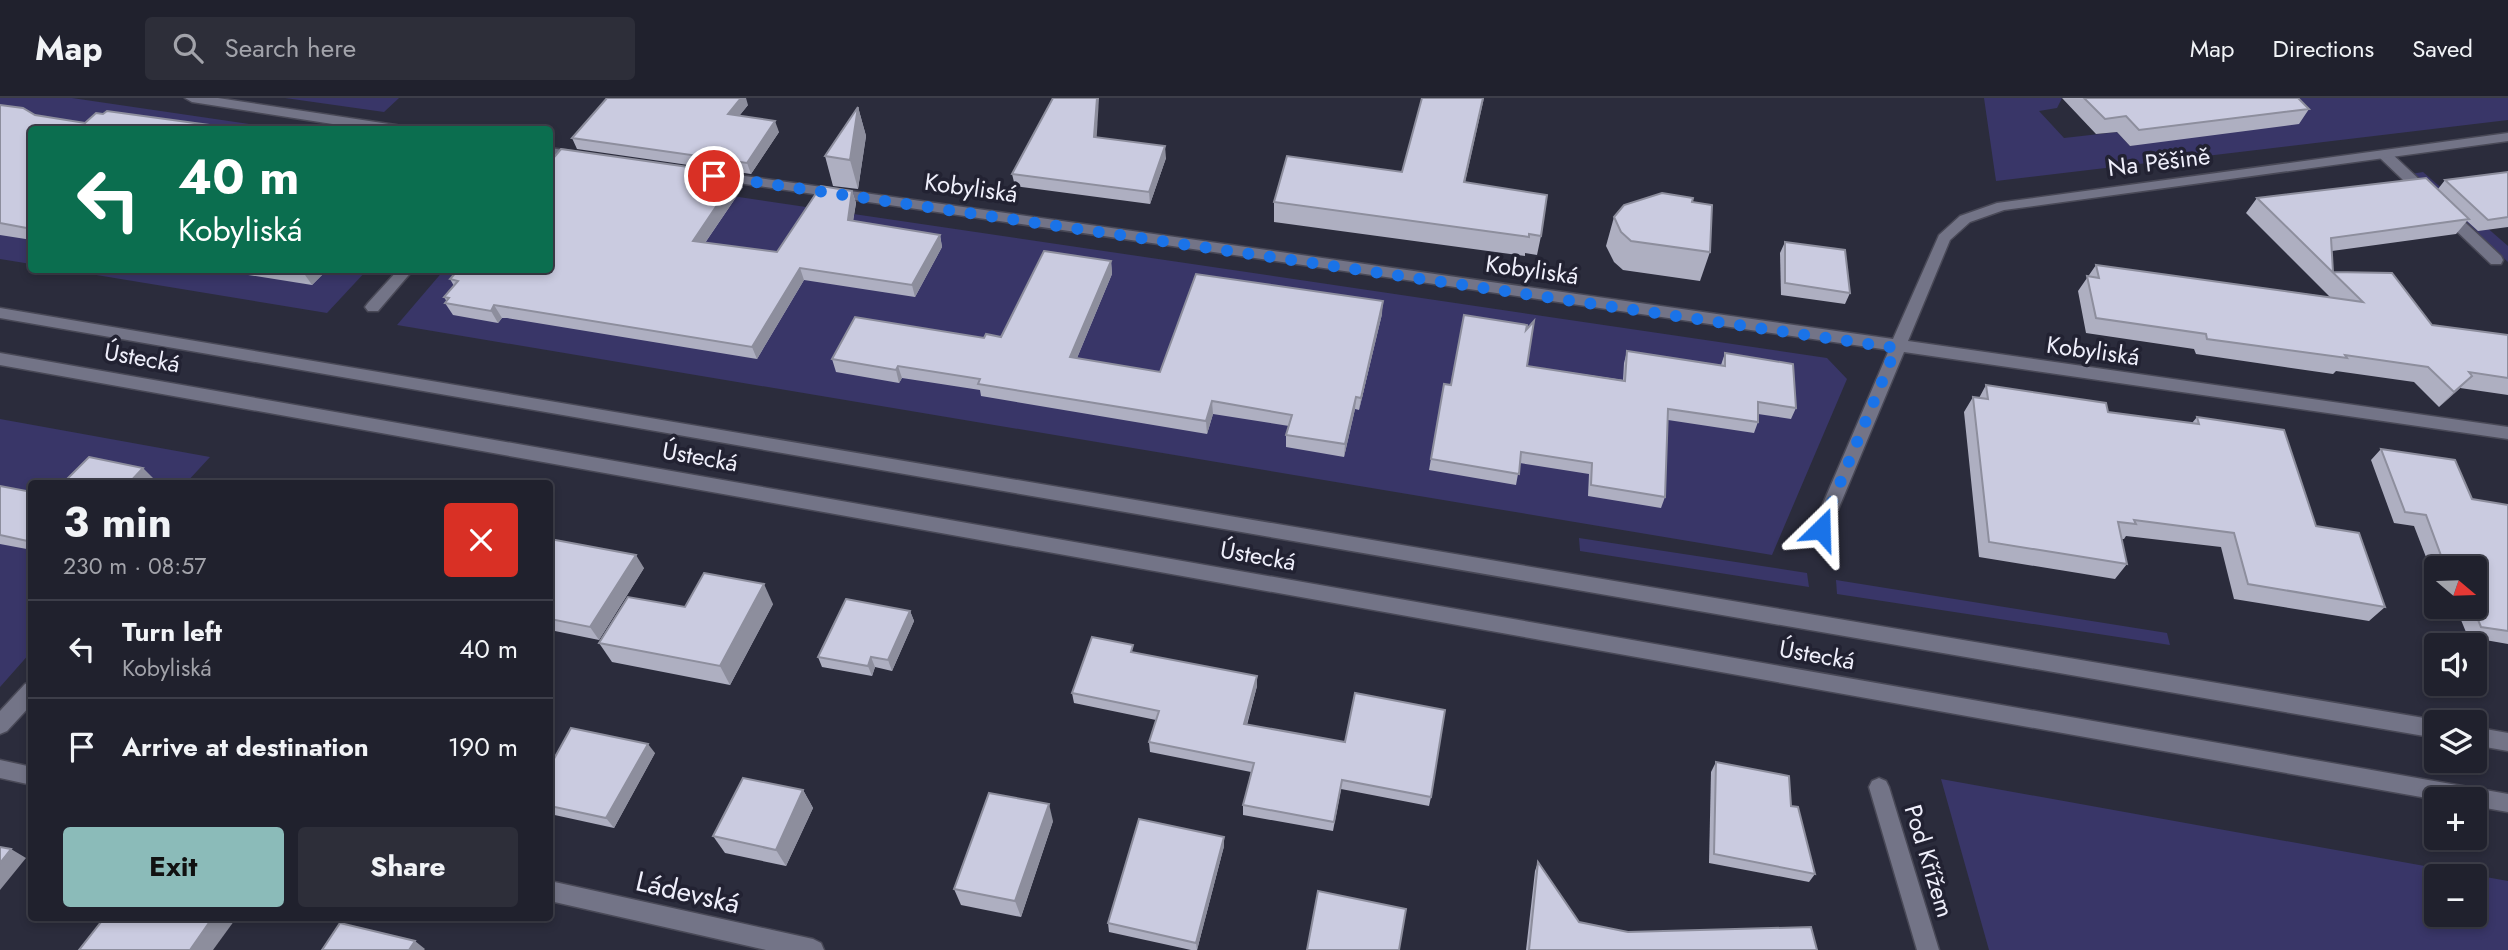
<!DOCTYPE html>
<html lang="en">
<head>
<meta charset="utf-8">
<style>
  body { margin:0; font-family:Jost,sans-serif; background:#2d2e39; color:#f1f3f6; height:100vh; display:flex; flex-direction:column; font-size:26px; white-space:nowrap }
  * { box-sizing:border-box; margin:0 }
  p { font-size:23px; color:#a2a3aa }
  .icon { flex:none; width:38px; height:38px; fill:none; stroke:currentColor; stroke-width:2; stroke-linecap:round; stroke-linejoin:round }
  .map { position:relative; flex:1; overflow:hidden }
  .sheet { position:absolute; left:28px; top:382px; width:525px; height:441px; display:flex; flex-direction:column; background:#20212d; border-radius:7px; box-shadow:0 4px 10px #0003,0 0 0 2px #3d3e49 }
  .sheet>* { flex:none }
  .guide { position:absolute; left:28px; top:28px; width:525px; height:147px; border-radius:7px; box-shadow:0 4px 10px #0003,0 0 0 2px #3d3e49; background:#0b6e4f; color:#fff; overflow:hidden }
  .needle { width:46px; rotate:109deg }
  .fabs { position:absolute; left:2424px; top:458px; display:grid; gap:14px }
  .fabs a { display:grid; place-items:center; width:63px; height:63px; border-radius:7px; background:#20212d; box-shadow:0 4px 10px #0003,0 0 0 2px #3d3e49; font-size:35px }
  .pin { position:absolute; display:grid; place-items:center; width:60px; height:60px; color:#fff; margin:-30px; border:4px solid #fff; border-radius:50%; box-shadow:0 2px 7px #0007 }
  .me { position:absolute; width:77px; margin:-38px; rotate:22deg; stroke-linejoin:round; filter:drop-shadow(0 0 5px #0008) }
  .turn { display:flex; align-items:center; gap:24px; height:147px; padding:0 35px; font-size:32px }
  .turn .icon { width:91px; height:91px; stroke-width:2.5 }
  .turn b { display:block; font-size:49px; line-height:60px }
  .round { display:grid; place-items:center; flex:none; width:74px; height:74px; border-radius:7px; background:#2d2e39 }
  .overview { display:flex; align-items:center; justify-content:space-between; height:119px; padding:0 35px }
  h1 { font-size:42px; font-weight:700; line-height:52px }
  .primary-button { display:flex; gap:14px; margin-top:auto; padding:14px 35px }
  .primary-button a { flex:1; height:80px; border-radius:7px; background:#8bbbb9; color:#111; font-size:28px; font-weight:700; line-height:80px; text-align:center }
  .primary-button a+a { background:#2d2e39; color:#f1f3f6 }
  ul { padding:0; list-style:none }
  li { display:flex; align-items:center; gap:21px; height:98px; padding:0 35px; border-top:2px solid #3d3e49 }
  li div { flex:1 }
  li b { display:block; font-size:26px }
  li em { font-style:normal }
  header { display:flex; align-items:center; gap:42px; box-sizing:border-box; height:98px; padding:0 35px; background:#20212d; border-bottom:2px solid #3d3e49 }
  header strong { font-size:33px }
  nav { display:flex; gap:38px; margin-inline-start:auto; font-size:24px }
  .search { width:490px; height:63px; background:#2d2e39; display:flex; align-items:center; gap:18px; box-sizing:border-box; padding:0 24px; border-radius:7px; color:#a2a3aa; font-size:26px }
  .map>svg:first-child { display:block }
  .green { fill:#393668; fill-rule:evenodd }
  .lines { fill:none; stroke-linecap:round; stroke-linejoin:round }
  .lane-casing { stroke:#494957; stroke-width:3 }
  .street-casing { stroke:#494957; stroke-width:3 }
  .secondary-casing { stroke:#494957; stroke-width:3 }
  .lane { fill:#737487; fill-rule:evenodd }
  .street { fill:#737487; fill-rule:evenodd }
  .secondary { fill:#737487; fill-rule:evenodd }
  .wall { fill:#aeafc1 }
  .shaded-wall { fill:#8d8e9d }
  .building { fill:#cacbe0; stroke:#8d8e9d; stroke-width:2 }
  .route { stroke:#1a73e8; stroke-width:12; stroke-dasharray:0 21.6 }
  .labels { text-anchor:middle; stroke-width:7; stroke-linejoin:round; paint-order:stroke }
  .street-label { font-size:24px; fill:#efeffb; stroke:#222232 }
  .near-street-label { font-size:28px; fill:#efeffb; stroke:#222232 }
</style>
</head>
<body>
<header>
<strong>Map</strong>
<div class="search"><svg class="icon" aria-label="search" viewBox="0 0 24 24"><circle cx="10" cy="10" r="6"/><path d="M15 15l6 6"/></svg>Search here</div>
<nav><a>Map</a><a>Directions</a><a>Saved</a></nav>
</header>
<div class="map">
<svg width="2508" height="852" viewBox="0 0 2508 852">
  <rect width="100%" height="100%" fill="#2b2c3c"/>
  <g class="green">
    <path d="M0,0h72l212,31 -252,1 -1,134 -31,-5z"/>
    <path d="M285,0h114l-15,14z"/>
    <path d="M1984,0h78l-5,10 -18,3 25,27 53,-6 13,14 141,-48h237v22l-512,61z"/>
    <path d="M550,71l1277,189 20,21 -75,176 -1375,-230 47,-55h106z"/>
    <path d="M2423,74l85,74v16l-97,-88z"/>
    <path d="M66,172h301l-40,43z"/>
    <path d="M0,321l210,38 -24,26h-154l-1,169 -31,35z"/>
    <path d="M1579,440l228,35 2,14 -229,-36z"/>
    <path d="M1836,482l331,53 3,12 -333,-51z"/>
    <path d="M1941,681l567,102v69h-519zM2436,779h38v38h-38z"/>
  </g>
  <g class="lines">
    <defs>
      <path id="lane" d="M2385,53l5,1 111,104 2,4 -2,4h-10l-111,-106 -2,-3z"/>
      <g id="street">
        <path d="M185,0h33l184,28 6,4h-37l-179,-28z"/>
        <path d="M2508,35v8l-504,69 -34,12 -20,18 -42,101 600,86v12l-604,-87 -74,177 -3,5h-12l-3,-5 77,-179 -1172,-170 -7,-4 7,-4 1176,167 46,-104 21,-19 37,-13z"/>
        <path d="M550,50l28,4 7,4 -7,4 -28,-4z"/>
        <path d="M398,172h15l-35,41h-10l-3,-4 3,-4z"/>
        <path d="M32,584v22l-25,27 -7,3v-23l25,-27z"/>
        <path d="M0,662l32,7v18l-32,-7z"/>
        <path d="M1879,680l7,3 3,6 50,163h-22l-48,-163 3,-6z"/>
        <path d="M550,783l263,58 8,4 3,7h-58l-216,-49z"/>
      </g>
      <g id="secondary">
        <path d="M0,210l2436,412 6,3h-6v15l-2436,-420z"/>
        <path d="M0,255l2508,441v18l-34,-6v-6h-36l-2438,-435z"/>
        <path d="M2474,629l34,6v18l-34,-6z"/>
      </g>
    </defs>
    <use href="#lane" class="lane-casing"/>
    <use href="#street" class="street-casing"/>
    <use href="#secondary" class="secondary-casing"/>
    <use href="#lane" class="lane"/>
    <use href="#street" class="street"/>
    <use href="#secondary" class="secondary"/>
  </g>
  <g class="wall">
    <path d="M2062,0h236l11,11 -10,15 -169,22 -13,-14 -21,2z"/>
    <path d="M0,7l35,10 50,8 124,2 3,4 -180,1v110l-32,-5z"/>
    <path d="M748,7l-9,11 40,16 -28,42 -174,-25 -5,-11z"/>
    <path d="M858,9l8,29 -8,53 -25,-3 -8,-30z"/>
    <path d="M1096,40l70,20 -16,46 -135,-18 -3,-12z"/>
    <path d="M2508,74v55l-30,4 -11,-10 -11,13 -124,17 1,21 99,53 76,10v60l-48,-7 -21,19 -25,-25 -78,-11 -3,3 -137,-20 -2,-5 -108,-16 -8,-42 18,-26 234,32 -84,-84 11,-15 181,-9 7,-9z"/>
    <path d="M738,76l5,13 -38,56 72,9 75,-61 4,12 -3,18 87,14 2,12 -27,50 -111,-17 -47,79 -250,-41h-5l-4,5 -45,-8 -8,-12 2,-1 -3,-5 10,-11 -4,-7z"/>
    <path d="M1465,84l76,54 -4,19 -12,-2v3l-251,-34v-20z"/>
    <path d="M1692,104l18,50 -10,29 -77,-11 -9,-8 -8,-16 8,-29z"/>
    <path d="M1785,144l65,51 -5,11 -64,-9 -1,-42z"/>
    <path d="M1111,163l1,13 -35,84 83,14 222,-58 -23,96 -4,-1 -11,48 -58,-10v-12l3,-9 -76,-12 -6,20 -226,-38 -1,-6 -78,-12 -3,5 -63,-11 -4,-13 169,-22z"/>
    <path d="M217,172h110l-15,15z"/>
    <path d="M1627,253l94,14 4,-12 71,55 -5,11 -33,-5v8l-4,11 -86,-13 -3,77 -4,11 -73,-12 1,-22 -69,-11 -4,22 -87,-15 15,-86 7,1 76,-19 96,14 1,-17z"/>
    <path d="M1986,287l122,27 84,11 5,-6 119,109 69,81 -16,14 -135,-22 -13,-52 -95,-11 -2,3h-2l5,25 -12,15 -136,-22 -15,-145 9,-15 6,1z"/>
    <path d="M2381,351l91,50 36,6v139l-40,-7 -7,-17 -12,-1 -4,-12h29v-38h-38v14l-22,-57 -20,-3 -23,-63z"/>
    <path d="M0,388l32,6v58l-32,-6z"/>
    <path d="M550,441l94,29 -45,72 -49,-10z"/>
    <path d="M773,506l-43,81 -118,-23 -13,-19 86,-36z"/>
    <path d="M910,513l4,10 -22,50 -17,-4 -3,9 -50,-9 -4,-10z"/>
    <path d="M1134,555l123,33 -10,39 184,72 -2,9 -88,-17 -8,42 -90,-16v-10l8,-33 -101,-20 -1,-10 7,-22 -82,-17 -2,-10z"/>
    <path d="M655,655l-41,75 -64,-14v-48z"/>
    <path d="M1716,664l75,44 24,68 -6,8 -100,-19 2,-91z"/>
    <path d="M803,692l10,18 -27,58 -61,-13 -12,-17z"/>
    <path d="M1053,723l-32,96 -60,-12 -7,-16z"/>
    <path d="M1224,748l-27,104h-6l-82,-18 -1,-9z"/>
    <path d="M1538,764l41,60 49,10 189,18h-291l9,-79z"/>
  </g>
  <g class="shaded-wall">
    <path d="M741,0h5l2,7 -16,20 -4,-11z"/>
    <path d="M1097,0h2l-3,51 -2,-12z"/>
    <path d="M1483,0h1l-23,103 3,-19z"/>
    <path d="M858,9l8,29 -8,53 -8,-29z"/>
    <path d="M775,23l4,11 -28,42 -4,-11z"/>
    <path d="M1165,48l1,12 -16,46 -1,-12z"/>
    <path d="M738,76l5,13 -45,66 -5,-12z"/>
    <path d="M852,93l4,12 -5,30 -3,-13z"/>
    <path d="M940,137l2,12 -27,50 -3,-12z"/>
    <path d="M1111,163l1,13 -40,96 -2,-13z"/>
    <path d="M800,170l4,12 -47,79 -5,-12z"/>
    <path d="M305,172h22l-15,15 -9,-13z"/>
    <path d="M1383,203l-1,13 -23,96 2,-12z"/>
    <path d="M494,207l8,13 -4,5 -7,-12z"/>
    <path d="M898,268l4,12 -3,5 -3,-13z"/>
    <path d="M2472,278l-15,15 -18,16 15,-15z"/>
    <path d="M1356,299l-1,12 -11,48 1,-13z"/>
    <path d="M1212,303l1,13 -6,20 -1,-13z"/>
    <path d="M143,370l11,11 -4,4h-21z"/>
    <path d="M636,457l8,13 -45,72 -9,-13z"/>
    <path d="M764,486l9,20 -43,81 -10,-19z"/>
    <path d="M910,513l4,10 -22,50 -4,-11z"/>
    <path d="M871,559l4,10 -3,9 -4,-10z"/>
    <path d="M1257,578v10l-13,48v-10z"/>
    <path d="M648,646l7,9 -41,75 -8,-10z"/>
    <path d="M803,692l10,18 -27,58 -10,-16z"/>
    <path d="M1049,706l4,17 -32,96 -6,-16z"/>
    <path d="M1224,739v9l-27,104 -1,-7z"/>
    <path d="M11,751l15,9 -26,32v-27z"/>
    <path d="M213,819h24l-24,33h-23z"/>
    <path d="M415,843l10,8 -1,1h-15z"/>
  </g>
  <g class="building">
    <path d="M607,0h134l-13,16 47,7 -28,42 -175,-25z"/>
    <path d="M1053,0h44l-3,39 71,9 -16,46 -137,-18z"/>
    <path d="M1422,0h61l-19,84 83,13 -6,41 -12,-2v3l-255,-35 13,-46 115,16z"/>
    <path d="M2084,0h214l11,11 -170,21 -13,-14 -21,3z"/>
    <path d="M0,7l23,3 12,7 50,8 11,-10 7,1 4,-3 102,14 -4,3 17,2h-190v99l-32,-6z"/>
    <path d="M858,9l-8,53 -25,-4z"/>
    <path d="M561,51l177,25 -45,67 84,11 44,-66 31,5 -4,29 92,15 -28,50 -112,-17 -48,79 -252,-41 -6,-1 -3,6 -46,-8 4,-5 -5,-1 14,-16 -8,-2 8,-9h92v-108z"/>
    <path d="M2508,74v45l-20,3 -43,-40z"/>
    <path d="M2426,80l43,41 -138,19 2,34 59,1 40,52 76,10v43l-39,-6 3,4 -18,16 -26,-25 -83,-12 2,3 -140,-19 -1,-5 -110,-16 -9,-42 12,2 -3,-13 267,37 -106,-104z"/>
    <path d="M1662,95l31,5 -1,4 20,3 -2,47 -79,-11 -10,-9 -7,-15 10,-12z"/>
    <path d="M1785,144l60,8 5,43 -65,-10z"/>
    <path d="M1044,153l67,10 -41,96 90,15 36,-98 187,27 -22,97 -5,-1 -11,47 -59,-9 6,-20 -80,-14 -6,20 -228,-37 2,-5 -82,-13 -2,4 -64,-11 23,-42 129,21 2,-4 15,3z"/>
    <path d="M287,172h18l-2,2z"/>
    <path d="M1464,217l63,10 -1,5 8,-9 -7,45 98,15 2,-30 98,15v-13l68,11 3,44 -38,-6v20l-90,-13 -3,88 -74,-12 1,-22 -71,-11 -2,22 -88,-15 13,-75 7,1z"/>
    <path d="M1986,287l120,18 2,9 91,12 -2,-7 87,13 32,96 43,7 26,74 -137,-23 -14,-51 -100,-13 2,4 -18,-2 9,42 -138,-22 -16,-145 15,2z"/>
    <path d="M2381,351l74,11 17,39 36,6v126l-27,-4 -7,-17 -12,-2 -1,-1h13v-38h-28l-20,-54 -21,-3z"/>
    <path d="M89,359l54,11 -14,15h-66z"/>
    <path d="M0,388l32,6v50l-32,-7z"/>
    <path d="M550,441l86,16 -46,72 -40,-8z"/>
    <path d="M704,475l60,11 -44,82 -121,-23 29,-46 57,10z"/>
    <path d="M846,501l64,12 -22,49 -17,-3 -3,9 -50,-9z"/>
    <path d="M1092,539l41,8 -2,7 126,24 -13,48 101,18 10,-49 90,17 -14,87 -89,-17 -8,42 -91,-17 11,-42 -105,-21 10,-31 -87,-18z"/>
    <path d="M571,630l77,16 -42,74 -56,-12v-40z"/>
    <path d="M1716,664l73,14 2,30 7,1 17,67 -101,-20z"/>
    <path d="M743,680l60,12 -27,60 -63,-14z"/>
    <path d="M989,695l60,11 -34,97 -61,-12z"/>
    <path d="M1139,721l85,18 -28,106 -88,-20z"/>
    <path d="M0,749l11,2 -11,14z"/>
    <path d="M1538,764l41,60 49,10 183,-5 6,23h-288z"/>
    <path d="M1318,793l88,18 -7,41h-92z"/>
    <path d="M105,819h108l-23,33h-111z"/>
    <path d="M340,825l75,18 -6,9h-87z"/>
  </g>
  <g class="lines">
    <path class="route" d="M714,78l1182,172 -75,181"/>
  </g>
  <g class="labels">
    <g class="street-label">
      <text transform="translate(2159 64) rotate(-7)" y="8">Na Pěšině</text>
      <text transform="translate(971 90) rotate(8)" y="8">Kobyliská</text>
      <text transform="translate(1532 172) rotate(8)" y="8">Kobyliská</text>
      <text transform="translate(2093 253) rotate(8)" y="8">Kobyliská</text>
      <text transform="translate(142 260) rotate(10)" y="8">Ústecká</text>
      <text transform="translate(700 359) rotate(10)" y="8">Ústecká</text>
      <text transform="translate(1258 458) rotate(10)" y="8">Ústecká</text>
      <text transform="translate(1817 557) rotate(10)" y="8">Ústecká</text>
      <text transform="translate(1929 763) rotate(73)" y="8">Pod Křížem</text>
    </g>
    <g class="near-street-label">
      <text transform="translate(688 794) rotate(13)" y="10">Ládevská</text>
    </g>
  </g>
</svg>
<div class="fabs">
<a><svg class="needle" viewBox="-14 -14 28 28"><path d="M0-13l5 13h-10z" fill="#e53935"/><path d="M0 13l5-13h-10z" fill="#a2a3aa"/></svg></a>
<a><svg class="icon" aria-label="sound" viewBox="0 0 24 24"><path d="M4 9h4l5-4v14l-5-4H4zM17 9q2 3 0 6"/></svg></a>
<a><svg class="icon" aria-label="layers" viewBox="0 0 24 24"><path d="M12 4l9 5-9 5-9-5zM3 14l9 5 9-5"/></svg></a>
<a>+</a>
<a>−</a>
</div>
<div class="pin" style="left:714px;top:78px;background:#d93025"><svg class="icon" aria-label="arrive" viewBox="0 0 24 24"><path d="M6 21V4h12l-3 4 3 4H6"/></svg></div>
<svg class="me" style="left:1821px;top:431px" viewBox="-20 -20 40 40"><path d="M0-17L14 15 0 8-14 15z" fill="#1a73e8" stroke="#fff" stroke-width="4"/></svg>
<div class="guide">
<div class="turn"><svg class="icon" aria-label="left" viewBox="0 0 24 24"><path d="M17 20v-9H6M10 6l-5 5 5 5"/></svg><div><b>40 m</b>Kobyliská</div></div>
</div>
<section class="sheet">
<div class="overview"><div><h1>3 min</h1><p>230 m · 08:57</p></div><a class="round" style="background:#d93025;color:#fff"><svg class="icon" aria-label="close" viewBox="0 0 24 24"><path d="M6 6l12 12M18 6L6 18"/></svg></a></div>
<ul>
<li><svg class="icon" aria-label="left" viewBox="0 0 24 24"><path d="M17 20v-9H6M10 6l-5 5 5 5"/></svg><div><b>Turn left</b><p>Kobyliská</p></div><em>40 m</em></li>
<li><svg class="icon" aria-label="arrive" viewBox="0 0 24 24"><path d="M6 21V4h12l-3 4 3 4H6"/></svg><div><b>Arrive at destination</b></div><em>190 m</em></li>
</ul>
<div class="primary-button"><a>Exit</a><a>Share</a></div>
</section>
</div>
</body>
</html>
